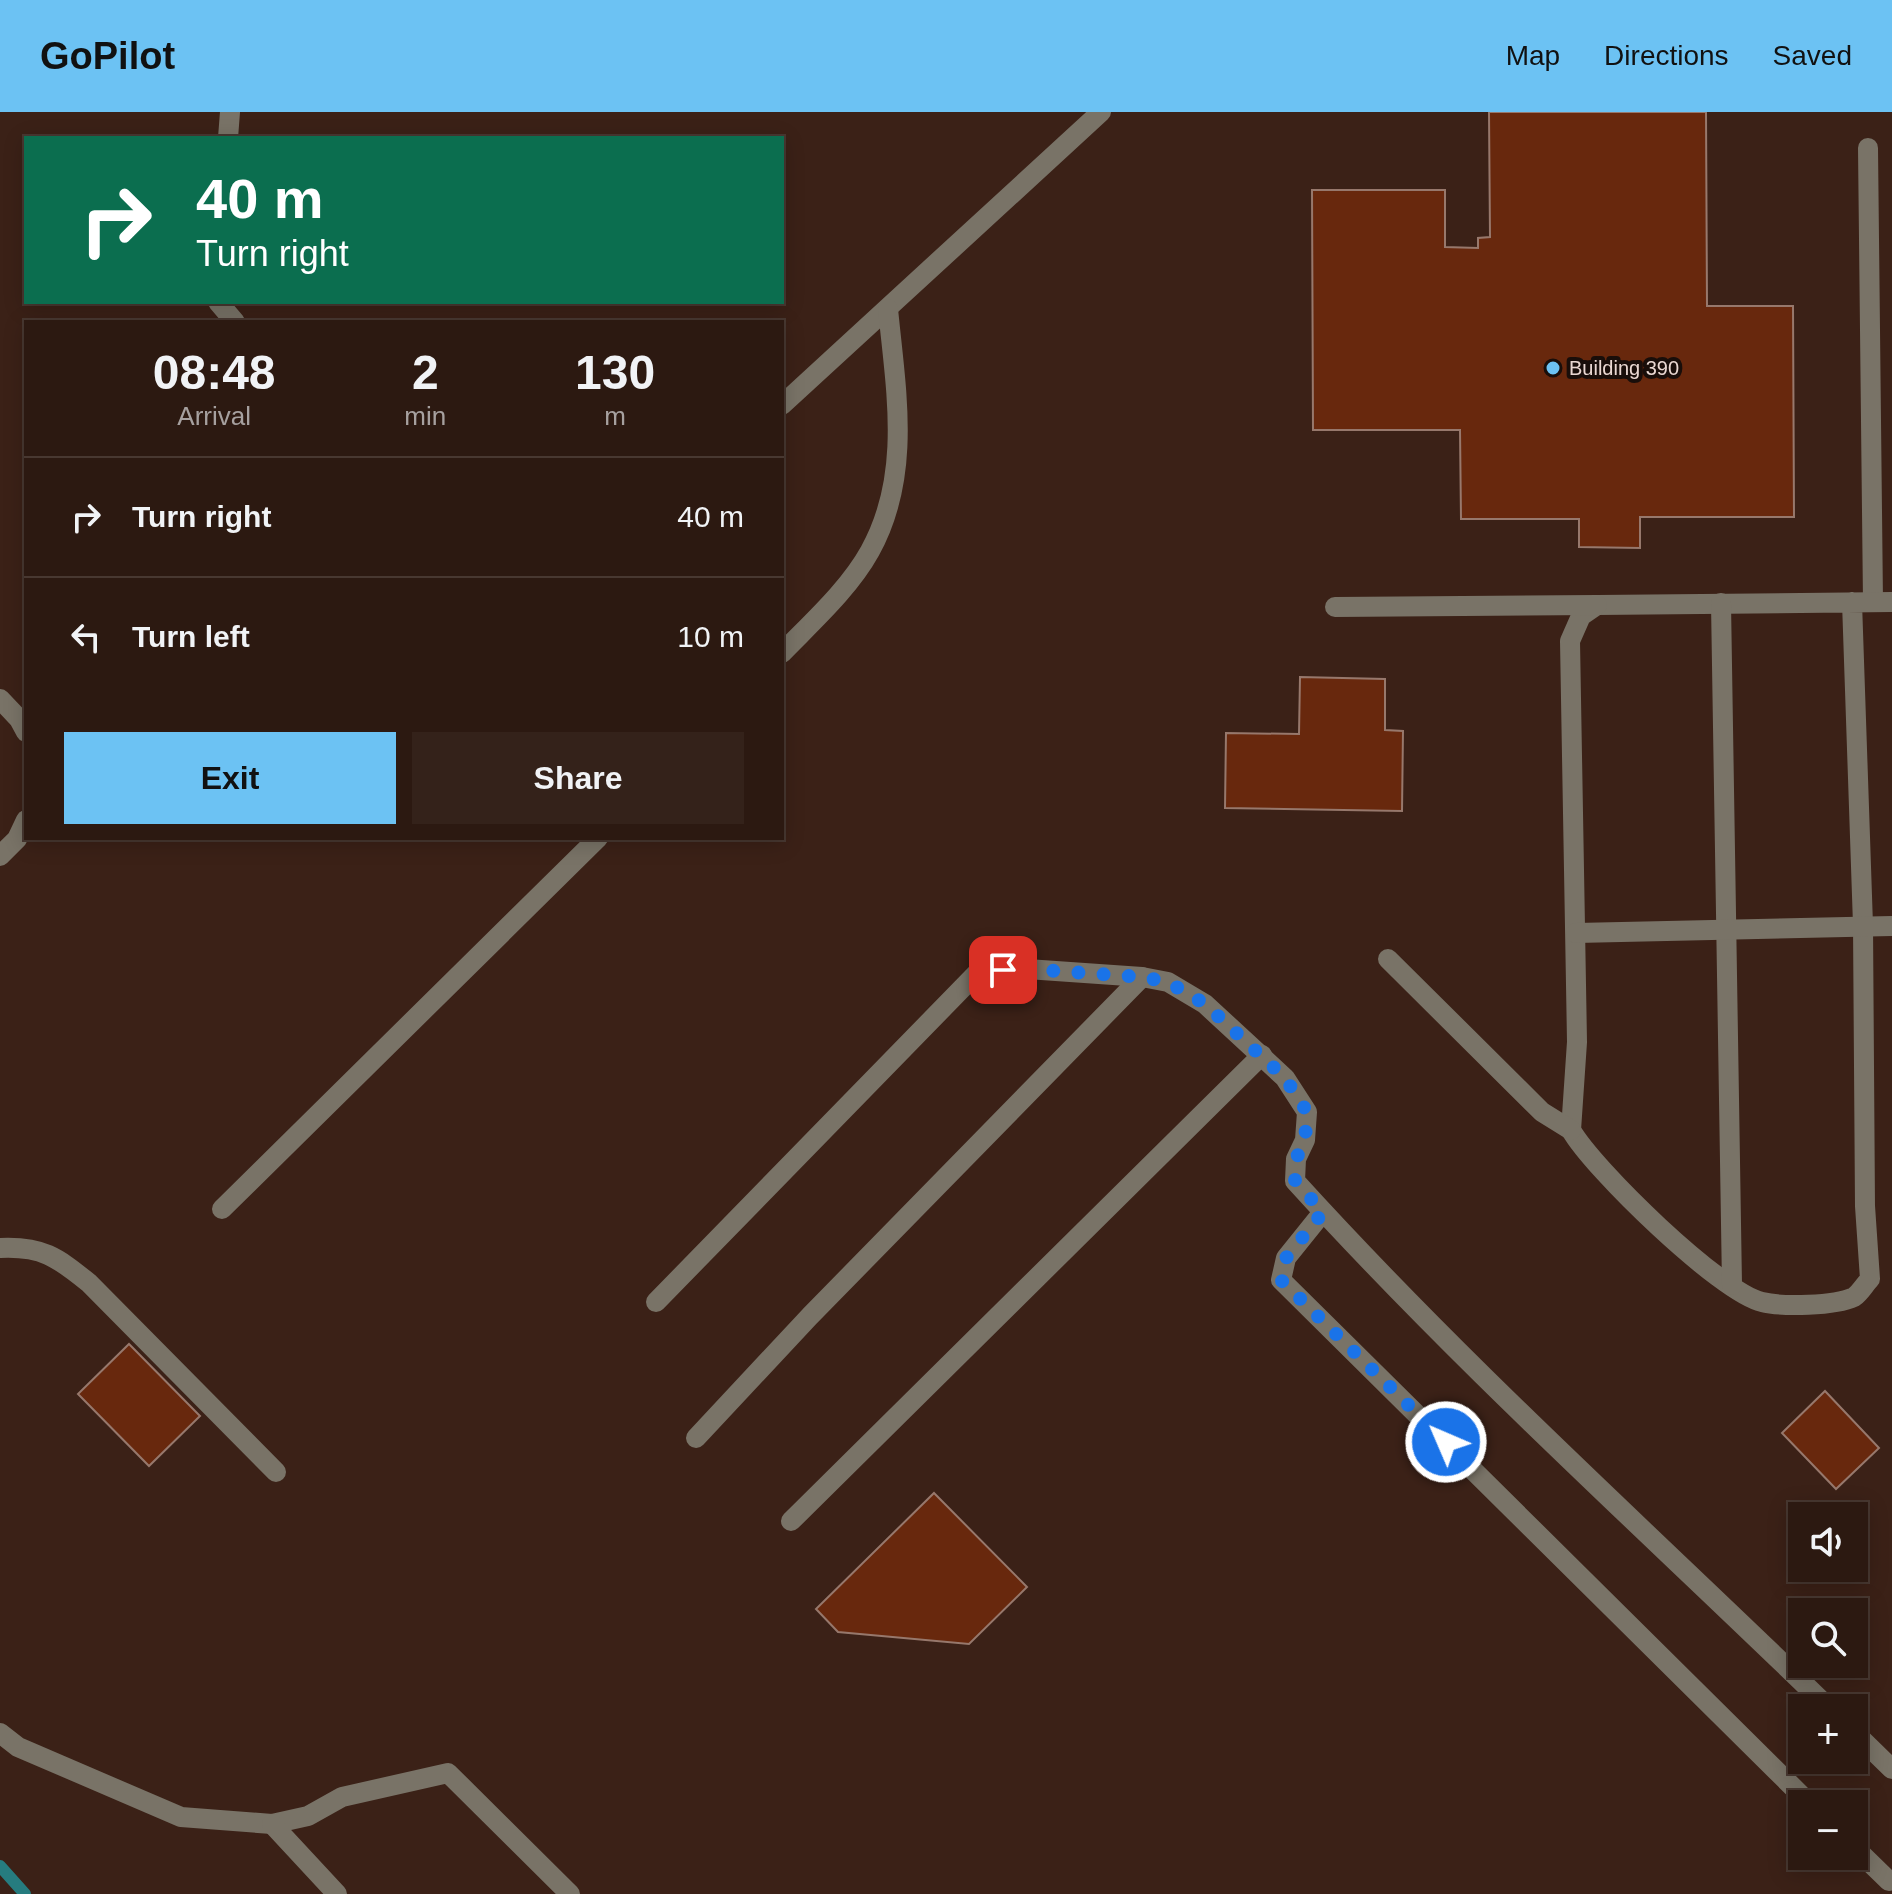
<!DOCTYPE html>
<html lang="en">
<head>
<meta charset="utf-8">
<style>
  body { margin:0; font-family:Arial,sans-serif; background:#34221a; color:#f1f3f6; height:100vh; display:flex; flex-direction:column; font-size:30px; white-space:nowrap }
  * { box-sizing:border-box; margin:0 }
  p { font-size:26px; color:#a6a09f }
  .icon { flex:none; width:44px; height:44px; fill:none; stroke:currentColor; stroke-width:2; stroke-linecap:round; stroke-linejoin:round }
  .map { position:relative; flex:1; overflow:hidden }
  .panel { position:absolute; left:24px; top:208px; width:760px; height:520px; display:flex; flex-direction:column; background:#2c1911; border-radius:0px; box-shadow:0 4px 20px #0003,0 0 0 2px #483831 }
  .panel>* { flex:none }
  .hud { position:absolute; left:24px; top:24px; width:760px; height:168px; border-radius:0px; box-shadow:0 4px 20px #0003,0 0 0 2px #483831; background:#0b6e4f; color:#fff; overflow:hidden }
  .tools { position:absolute; left:1788px; top:1390px; display:grid; gap:16px }
  .tools a { display:grid; place-items:center; width:80px; height:80px; border-radius:0px; background:#2c1911; box-shadow:0 4px 20px #0003,0 0 0 2px #483831; font-size:40px }
  .pin { position:absolute; display:grid; place-items:center; width:68px; height:68px; color:#fff; margin:-34px; border-radius:16px; box-shadow:0 4px 12px #0006 }
  .me { position:absolute; width:88px; margin:-44px; rotate:315deg; stroke-linejoin:round; filter:drop-shadow(0 0 6px #0008) }
  .turn { display:flex; align-items:center; gap:28px; height:168px; padding:0 40px; font-size:36px }
  .turn .icon { width:104px; height:104px; stroke-width:2.5 }
  .turn b { display:block; font-size:56px; line-height:68px }
  .eta { display:flex; justify-content:space-evenly; align-items:center; height:136px; text-align:center }
  .eta b { font-size:48px; font-weight:800; line-height:56px }
  .action { display:flex; gap:16px; margin-top:auto; padding:16px 40px }
  .action a { flex:1; height:92px; border-radius:0px; background:#6cc2f3; color:#111; font-size:32px; font-weight:800; line-height:92px; text-align:center }
  .action a+a { background:#34221a; color:#f1f3f6 }
  ul { padding:0; list-style:none }
  li { display:flex; align-items:center; gap:24px; height:120px; padding:0 40px; border-top:2px solid #483831 }
  li div { flex:1 }
  li b { display:block; font-size:30px }
  li em { font-style:normal }
  header { display:flex; align-items:center; gap:48px; box-sizing:border-box; height:112px; padding:0 40px; background:#6cc2f3; color:#111 }
  header strong { font-size:38px }
  nav { display:flex; gap:44px; margin-inline-start:auto; font-size:28px }
  .map>svg:first-child { display:block }
  .lines { fill:none; stroke-linecap:round; stroke-linejoin:round }
  .stream { stroke:#267c7f; stroke-width:12 }
  .building { fill:#68280d; stroke:#97786c; stroke-width:2 }
  .minor { stroke:#797367; stroke-width:20 }
  .route { stroke:#1a73e8; stroke-width:14; stroke-dasharray:0 25.2 }
  .poi-dot { fill:#6cc2f3; stroke:#190e0a; stroke-width:3 }
  .labels { text-anchor:middle; stroke-width:8; stroke-linejoin:round; paint-order:stroke }
  .poi-label { font-size:20px; fill:#ead8d2; stroke:#190e0a; text-anchor:start }
</style>
</head>
<body>
<header>
<strong>GoPilot</strong>
<nav><a>Map</a><a>Directions</a><a>Saved</a></nav>
</header>
<div class="map">
<svg width="1892" height="1782" viewBox="0 0 1892 1782">
  <rect width="100%" height="100%" fill="#3b2117"/>
  <g class="lines">
    <path class="stream" d="M0,1754l25,28"/>
  </g>
  <g class="building">
    <path d="M1489,0h217l1,194h86l1,211h-154v31l-61,-1v-28h-118l-1,-89h-147l-1,-240h133v57l33,1v-10l12,-1z"/>
    <path d="M1300,565l85,2v51l18,1 -1,80 -177,-3 1,-75 73,1z"/>
    <path d="M129,1232l71,72 -51,50 -71,-72z"/>
    <path d="M1825,1279l54,57 -43,41 -54,-56z"/>
    <path d="M934,1381l93,94 -58,57 -131,-12 -22,-23z"/>
  </g>
  <g class="lines">
    <g class="minor">
      <path d="M228,26l2,-26"/>
      <path d="M1868,36l5,454"/>
      <path d="M218,190l17,20"/>
      <path d="M782,293l319,-293"/>
      <path d="M1852,490l11,323 2,281 5,73c-5,5 -10,14 -16,18 -19,9 -72,10 -92,5 -41,-9 -169,-133 -191,-172l6,-88 -7,-401 11,-25 16,-11 295,-3"/>
      <path d="M1721,491l11,682"/>
      <path d="M1335,495l262,-2"/>
      <path d="M782,541c30,-31 67,-64 88,-102 42,-76 26,-160 18,-242"/>
      <path d="M0,587l19,20 7,13"/>
      <path d="M0,744l17,-17 9,-19"/>
      <path d="M1576,821l316,-7"/>
      <path d="M1388,847l154,153 29,18"/>
      <path d="M222,1097l376,-371"/>
      <path d="M1323,1100l-37,46 -5,22 529,524"/>
      <path d="M0,1136c42,-2 57,9 89,35l187,189"/>
      <path d="M656,1190l322,-330 49,-3 115,8 26,5 37,22 80,74 22,34 -2,28 -9,19 -1,22c168,185 355,353 534,527"/>
      <path d="M696,1326l114,-122 332,-339"/>
      <path d="M791,1409l471,-466"/>
      <path d="M1854,1620l38,37"/>
      <path d="M0,1621l18,14 163,70 91,7 36,-8 34,-19 106,-24 122,121"/>
      <path d="M272,1712l65,70"/>
      <path d="M1854,1735l35,34"/>
    </g>
  </g>
  <g class="lines">
    <path class="route" d="M1003,858l24,-1 115,8 26,5 37,22 80,74 22,34 -2,28 -9,19 -1,22 28,31 -37,46 -5,22 165,162"/>
  </g>
  <circle class="poi-dot" cx="1553" cy="256" r="8"/>
  <g class="labels">
    <g class="poi-label">
      <text x="1569" y="263">Building 390</text>
    </g>
  </g>
</svg>
<div class="tools">
<a><svg class="icon" aria-label="sound" viewBox="0 0 24 24"><path d="M4 9h4l5-4v14l-5-4H4zM17 9q2 3 0 6"/></svg></a>
<a><svg class="icon" aria-label="search" viewBox="0 0 24 24"><circle cx="10" cy="10" r="6"/><path d="M15 15l6 6"/></svg></a>
<a>+</a>
<a>−</a>
</div>
<div class="pin" style="left:1003px;top:858px;background:#d93025"><svg class="icon" aria-label="arrive" viewBox="0 0 24 24"><path d="M6 21V4h12l-3 4 3 4H6"/></svg></div>
<svg class="me" style="left:1446px;top:1330px" viewBox="-20 -20 40 40"><circle r="17" fill="#1a73e8" stroke="#fff" stroke-width="3"/><path d="M0-11L8 9 0 5-8 9z" fill="#fff"/></svg>
<div class="hud">
<div class="turn"><svg class="icon" aria-label="right" viewBox="0 0 24 24"><path d="M7 20v-9h11M14 6l5 5-5 5"/></svg><div><b>40 m</b>Turn right</div></div>
</div>
<section class="panel">
<div class="eta">
<div><b>08:48</b><p>Arrival</p></div>
<div><b>2</b><p>min</p></div>
<div><b>130</b><p>m</p></div>
</div>
<ul>
<li><svg class="icon" aria-label="right" viewBox="0 0 24 24"><path d="M7 20v-9h11M14 6l5 5-5 5"/></svg><div><b>Turn right</b></div><em>40 m</em></li>
<li><svg class="icon" aria-label="left" viewBox="0 0 24 24"><path d="M17 20v-9H6M10 6l-5 5 5 5"/></svg><div><b>Turn left</b></div><em>10 m</em></li>
</ul>
<div class="action"><a>Exit</a><a>Share</a></div>
</section>
</div>
</body>
</html>
